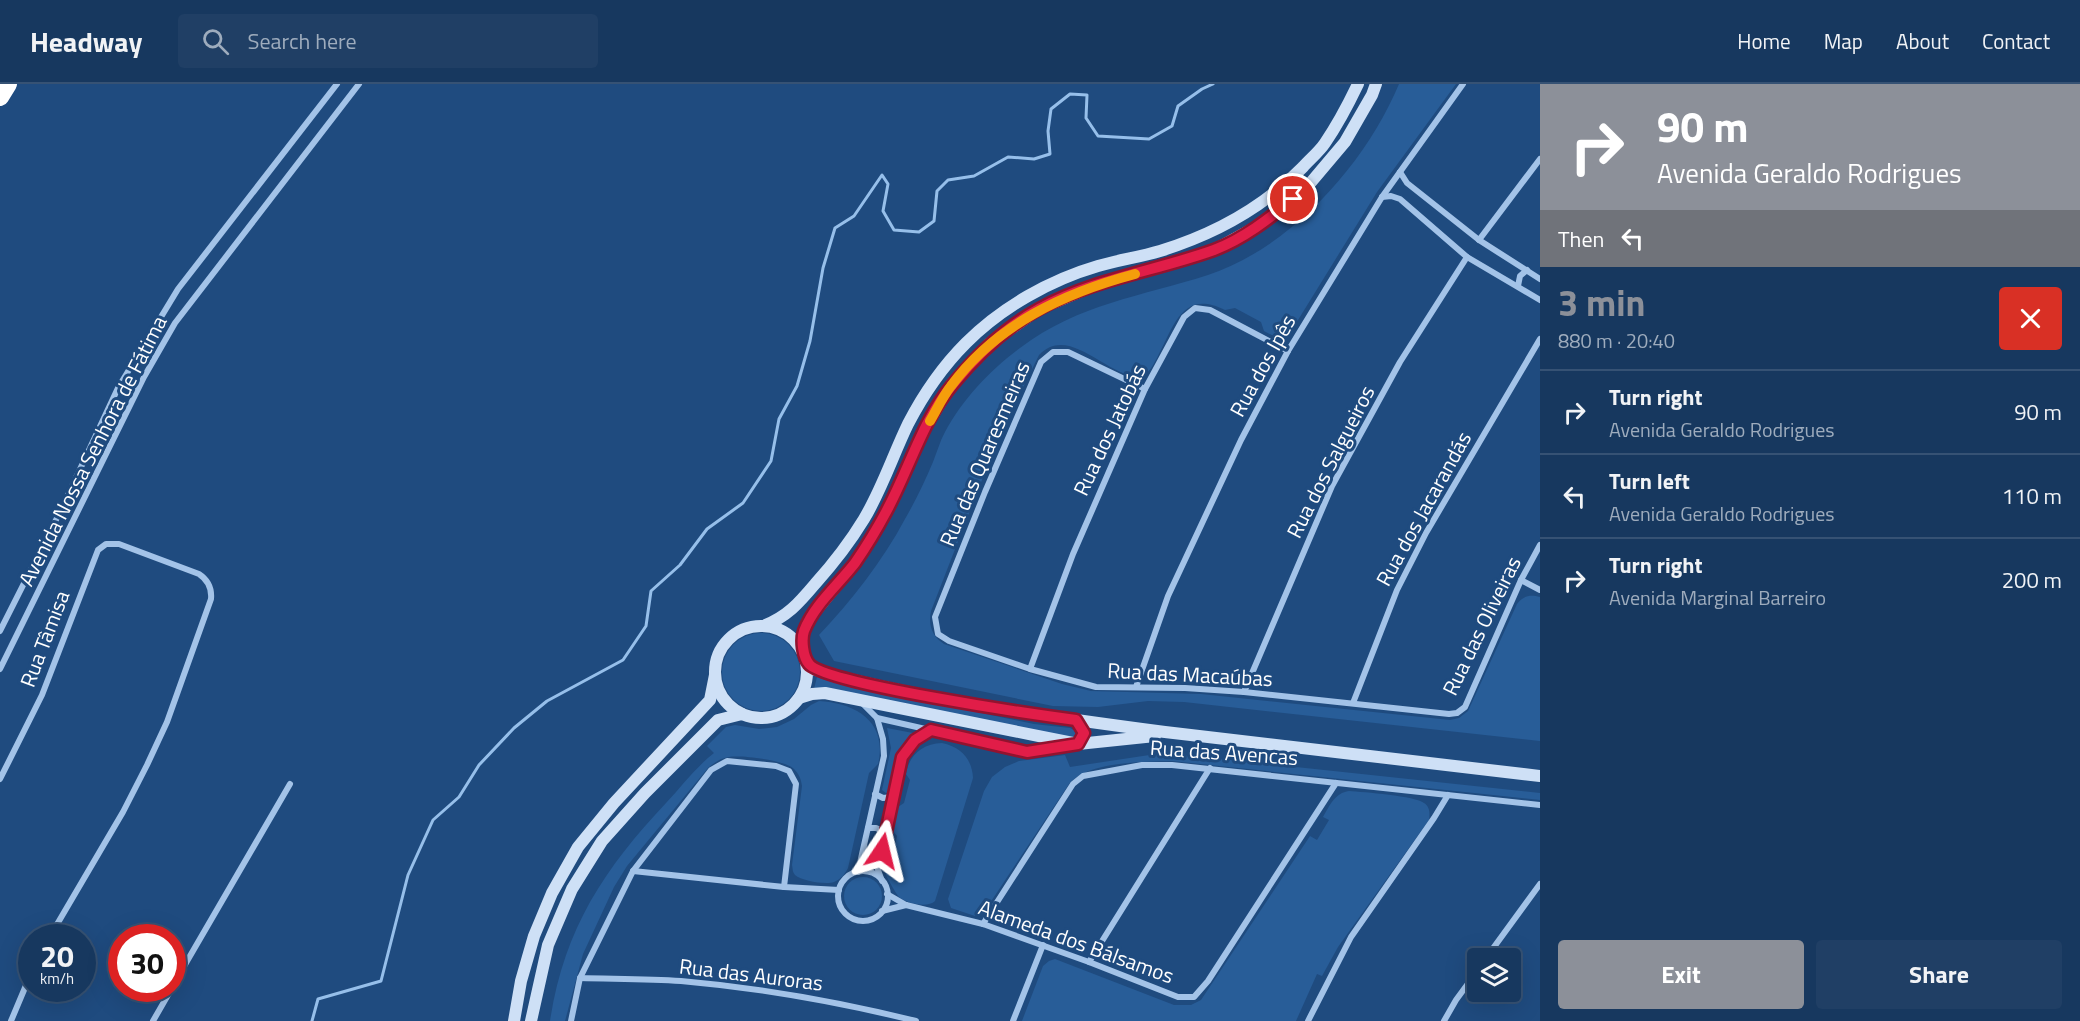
<!DOCTYPE html>
<html lang="en">
<head>
<meta charset="utf-8">
<style>
  body { margin:0; font-family:"Titillium Web",sans-serif; background:#203f65; color:#f1f3f6; height:100vh; display:flex; flex-direction:column; font-size:22px; white-space:nowrap }
  * { box-sizing:border-box; margin:0 }
  p { font-size:20px; color:#9eacbd }
  .icon { flex:none; width:33px; height:33px; fill:none; stroke:currentColor; stroke-width:2; stroke-linecap:round; stroke-linejoin:round }
  .map { position:relative; flex:1; overflow:hidden }
  .sheet { display:flex; flex-direction:column; background:#17385f; width:540px }
  .sheet>* { flex:none }
  .top-card { background:#8c9099; color:#fff; overflow:hidden }
  .controls { position:absolute; left:1467px; top:864px; display:grid; gap:12px }
  .controls a { display:grid; place-items:center; width:54px; height:54px; border-radius:6px; background:#17385f; box-shadow:0 6px 24px #0002,0 0 0 2px #365274; font-size:30px }
  .speed { position:absolute; left:18px; top:840px; display:flex; gap:12px; font-size:30px; font-weight:700; text-align:center }
  .speed>* { display:grid; place-content:center; width:78px; height:78px; border-radius:50%; background:#17385f; box-shadow:0 6px 24px #0002,0 0 0 2px #365274; line-height:1 }
  .speed small { font-size:15px; font-weight:400 }
  .speed .limit { border:9px solid #d22; background:#fff; color:#111 }
  .pin { position:absolute; display:grid; place-items:center; width:51px; height:51px; color:#fff; margin:-26px; border:3px solid #fff; border-radius:50%; box-shadow:0 2px 6px #0007 }
  .me { position:absolute; width:66px; margin:-33px; rotate:10deg; stroke-linejoin:round; filter:drop-shadow(0 0 4px #0008) }
  .turn { display:flex; align-items:center; gap:21px; height:126px; padding:0 18px; font-size:27px }
  .turn .icon { width:78px; height:78px; stroke-width:2.5 }
  .turn b { display:block; font-size:42px; line-height:51px }
  .then { display:flex; align-items:center; height:57px; padding:0 18px; background:#0003; gap:12px; font-size:22px }
  .round { display:grid; place-items:center; flex:none; width:63px; height:63px; border-radius:6px; background:#203f65 }
  .head { display:flex; align-items:center; justify-content:space-between; height:102px; padding:0 18px }
  h1 { font-size:36px; font-weight:700; line-height:45px; color:#8c9099 }
  .button { display:flex; gap:12px; margin-top:auto; padding:12px 18px }
  .button a { flex:1; height:69px; border-radius:6px; background:#8c9099; color:#fff; font-size:24px; font-weight:700; line-height:69px; text-align:center }
  .button a+a { background:#203f65; color:#f1f3f6 }
  ul { padding:0; list-style:none }
  li { display:flex; align-items:center; gap:18px; height:84px; padding:0 18px; border-top:2px solid #365274 }
  li div { flex:1 }
  li b { display:block; font-size:22px }
  li em { font-style:normal }
  header { display:flex; align-items:center; gap:36px; box-sizing:border-box; height:84px; padding:0 30px; background:#17385f; border-bottom:2px solid #365274 }
  header strong { font-size:28px }
  nav { display:flex; gap:33px; margin-inline-start:auto; font-size:21px }
  .search { width:420px; height:54px; background:#203f65; display:flex; align-items:center; gap:15px; box-sizing:border-box; padding:0 21px; border-radius:6px; color:#9eacbd; font-size:22px }
  main { display:flex; flex:1; min-height:0 }
  .map>svg:first-child { display:block }
  .green { fill:#285d98 }
  .lines { fill:none; stroke-linecap:round; stroke-linejoin:round }
  .stream { stroke:#96bfea; stroke-width:3 }
  .street { stroke:#a3c3e8; stroke-width:6 }
  .secondary { stroke:#cee0f6; stroke-width:12 }
  .highway { stroke:#fff; stroke-width:18 }
  .route-casing { stroke:#92132f; stroke-width:15 }
  .route { stroke:#e11d48; stroke-width:10 }
  .slow { stroke:#f59e0b; stroke-width:10 }
  .labels { text-anchor:middle; stroke-width:6; stroke-linejoin:round; paint-order:stroke }
  .street-label { font-size:21px; fill:#fff; stroke:#1f4b7f }
</style>
</head>
<body>
<header>
<strong>Headway</strong>
<div class="search"><svg class="icon" aria-label="search" viewBox="0 0 24 24"><circle cx="10" cy="10" r="6"/><path d="M15 15l6 6"/></svg>Search here</div>
<nav><a>Home</a><a>Map</a><a>About</a><a>Contact</a></nav>
</header>
<main>
<div class="map">
<svg width="1540" height="937" viewBox="0 0 1540 937">
  <rect width="100%" height="100%" fill="#1f4b7f"/>
  <g class="green">
    <path d="M1399,0h57l-79,108 -87,141c-10,7 -17,3 -26,-2l-3,-9 -26,-14 -10,2c-43,-21 -51,16 -68,48 -4,7 -7,14 -15,18 -32,5 -72,-54 -103,-21l-41,84 -5,1 -13,29 5,3 -54,139c-3,14 1,25 13,33l118,40 29,7 110,3 249,26 9,-2 9,-7 49,-107c6,-8 13,-10 23,-7v144l-356,-39 -36,-1 -50,6 -45,-1 -219,-45 -15,-26c33,-35 63,-73 86,-116 11,-19 20,-38 28,-57 4,-10 7,-21 12,-30 17,-32 45,-62 75,-84 60,-45 120,-51 188,-73 84,-28 158,-112 191,-191z"/>
    <circle cx="761" cy="588" r="39"/>
    <path d="M817,593l8,3 209,44 36,4 6,3v5l-1,2 -261,-49z"/>
    <path d="M819,617c37,2 69,21 59,63l-9,9 -21,95c-3,6 -7,11 -14,14 -8,3 -32,-1 -39,-7 -3,-4 -2,-6 -3,-10l10,-79c-1,-7 -3,-12 -8,-17 -9,-9 -52,-14 -65,-12 -8,1 -14,5 -21,11l-81,98 -13,21 -31,67 -18,67h-15c14,-92 54,-152 116,-218 16,-17 30,-36 48,-50l-7,-7 19,-19 9,-2 24,4 18,-2 17,-8 17,-14z"/>
    <path d="M887,644l31,6c-21,14 -23,35 -28,58l-4,1 -4,-3 9,-42z"/>
    <path d="M942,659c19,4 30,16 31,35l-38,123c-7,7 -28,3 -36,-4 -2,-2 -14,-22 -14,-25 -1,-4 0,-5 1,-10l6,-2 5,-24 -5,-6 6,-23 6,-4 6,-23 -4,-6c3,-19 16,-30 36,-31z"/>
    <path d="M1156,670h18l366,39v7l-368,-39c-28,1 -84,0 -103,23l-85,128 -9,4 -24,-8 -3,-9 36,-108 8,-14 13,-10 14,-6 46,-6 5,12z"/>
    <path d="M1349,707c14,1 67,5 75,12 6,4 6,10 5,17l-91,127 -16,29 -5,-2 -21,47h-274l21,-55 6,-5 6,-2 119,46h17l10,-5 109,-164 7,4 12,-20 -6,-3c7,-12 12,-24 26,-26z"/>
    <circle cx="863" cy="812" r="19"/>
  </g>
  <g class="lines">
    <path class="stream" d="M312,937l6,-22 63,-18 27,-106 25,-55 26,-23 20,-32 35,-37 33,-27 76,-41 23,-34 5,-35 29,-26 27,-36 36,-26 28,-42 8,-42 18,-33 13,-45 13,-73 12,-40 19,-12 28,-41 6,9 -5,27 11,19 25,2 15,-11 3,-30 11,-11 26,-4 34,-19 26,2 16,-5 -2,-23 3,-22 19,-15 17,1 -1,23 12,18 51,3 23,-13 6,-20 24,-17 11,-5"/>
    <g class="street">
      <path d="M1400,88l7,11 72,57 61,39"/>
      <path d="M1382,113l9,-1 9,3 67,58 73,43"/>
      <path d="M1479,156l61,-81"/>
      <path d="M1518,202l2,-10 7,-6"/>
      <path d="M1145,305l-77,-37h-15l-12,10 -56,130 -50,125 3,17 11,7 81,28 66,18 89,1 59,4 205,22 8,-1 8,-6 56,-127 19,-35"/>
      <path d="M1521,496l19,10"/>
      <path d="M0,547l60,-119 58,-124 60,-99 159,-205"/>
      <path d="M0,585l144,-292 31,-54 184,-239"/>
      <path d="M1030,585l43,-115 72,-165 39,-72 11,-9 15,2 78,41"/>
      <path d="M1136,603l32,-91 73,-156 47,-89 94,-154 81,-113"/>
      <path d="M1244,608l88,-206 68,-124 67,-105"/>
      <path d="M862,619l15,15 150,34 42,-7"/>
      <path d="M1353,619l44,-113 29,-57 114,-194"/>
      <path d="M0,695l42,-84 56,-145 8,-6h13l80,30c9,6 13,14 12,25l-44,123 -20,43 -24,47 -74,126"/>
      <path d="M875,710l8,4 9,-1"/>
      <path d="M868,744h8l9,4"/>
      <path d="M633,787l151,16 55,3"/>
      <circle cx="863" cy="812" r="25"/>
      <path d="M858,788l26,-116 -1,-17 -6,-21"/>
      <path d="M882,797l-4,-11 14,-73 10,-40 13,-17 15,-9"/>
      <path d="M887,810l19,11 77,19 106,38 89,35h16l14,-16 128,-198"/>
      <path d="M882,827l24,-6"/>
      <path d="M983,840l90,-140 10,-8 59,-11h30l368,40"/>
      <path d="M1486,874l54,-74"/>
      <path d="M1089,878l121,-194"/>
      <path d="M580,894c34,1 68,1 101,3 80,7 158,21 235,40"/>
      <path d="M172,903l118,-203"/>
      <path d="M11,937l21,-50"/>
      <path d="M153,937l19,-33"/>
      <path d="M571,937l9,-43 53,-107 78,-101 16,-9 49,5 13,5 7,13 -12,103"/>
      <path d="M1013,937l30,-76"/>
      <path d="M1308,937l43,-84 83,-119 14,-23"/>
      <path d="M1444,937l12,-21 22,-30"/>
    </g>
    <g class="secondary">
      <path d="M763,542c24,-9 36,-23 52,-42 18,-20 35,-42 49,-65 18,-30 29,-64 44,-95 15,-29 35,-58 58,-81 36,-36 84,-63 132,-77 21,-6 42,-9 62,-15 55,-17 103,-43 143,-84 7,-8 16,-15 22,-24 13,-19 23,-38 33,-59"/>
      <circle cx="761" cy="588" r="46"/>
      <path d="M804,571l-1,-21 7,-16 46,-56 31,-51 39,-84 25,-42 38,-41 50,-35 59,-25 70,-19 48,-16 49,-27 42,-35 38,-45 27,-47 4,-11"/>
      <path d="M806,577l7,8 16,5c110,28 223,43 336,58 125,15 250,29 375,44"/>
      <path d="M799,614l13,-4 13,-1 253,51 77,-8"/>
      <path d="M514,937l7,-40 13,-45 18,-43 26,-46 36,-44 96,-103 5,-25"/>
      <path d="M531,937l17,-76 24,-56 30,-48 43,-48 73,-73 24,-6"/>
    </g>
    <path class="highway" d="M0,13l8,-13"/>
  </g>
  <g class="lines">
    <defs>
      <path id="route" d="M882,767l20,-94 13,-17 16,-10 96,22 51,-8 6,-11 -8,-13c-38,-5 -251,-36 -267,-56 -6,-7 -8,-24 -5,-33 10,-26 34,-46 51,-68 11,-16 22,-34 31,-51 23,-42 36,-91 67,-128 24,-29 53,-57 86,-75 54,-30 117,-38 175,-59 29,-11 55,-31 79,-51"/>
    </defs>
    <use href="#route" class="route-casing"/>
    <use href="#route" class="route"/>
    <path class="slow" d="M930,337c7,-12 13,-25 21,-35 46,-62 113,-93 184,-112"/>
  </g>
  <g class="labels">
    <g class="street-label">
      <text transform="translate(1263 282) rotate(-61)" y="7">Rua dos Ipês</text>
      <text transform="translate(1110 346) rotate(-65)" y="7">Rua dos Jatobás</text>
      <text transform="translate(93 367) rotate(-63)" y="7">Avenida Nossa Senhora de Fátima</text>
      <text transform="translate(985 370) rotate(-67)" y="7">Rua das Quaresmeiras</text>
      <text transform="translate(1331 378) rotate(-63)" y="7">Rua dos Salgueiros</text>
      <text transform="translate(1424 425) rotate(-61)" y="7">Rua dos Jacarandás</text>
      <text transform="translate(1482 542) rotate(-64)" y="7">Rua das Oliveiras</text>
      <text transform="translate(45 555) rotate(-69)" y="7">Rua Tâmisa</text>
      <text transform="translate(1190 591) rotate(3)" y="7">Rua das Macaúbas</text>
      <text transform="translate(1224 669) rotate(4)" y="7">Rua das Avencas</text>
      <text transform="translate(1076 858) rotate(20)" y="7">Alameda dos Bálsamos</text>
      <text transform="translate(751 891) rotate(7)" y="7">Rua das Auroras</text>
    </g>
  </g>
</svg>
<div class="controls">
<a><svg class="icon" aria-label="layers" viewBox="0 0 24 24"><path d="M12 4l9 5-9 5-9-5zM3 14l9 5 9-5"/></svg></a>
</div>
<div class="speed"><div>20<small>km/h</small></div><div class="limit">30</div></div>
<div class="pin" style="left:1293px;top:115px;background:#d93025"><svg class="icon" aria-label="arrive" viewBox="0 0 24 24"><path d="M6 21V4h12l-3 4 3 4H6"/></svg></div>
<svg class="me" style="left:882px;top:767px" viewBox="-20 -20 40 40"><path d="M0-17L14 15 0 8-14 15z" fill="#e11d48" stroke="#fff" stroke-width="4"/></svg>
</div>
<section class="sheet">
<div class="top-card">
<div class="turn"><svg class="icon" aria-label="right" viewBox="0 0 24 24"><path d="M7 20v-9h11M14 6l5 5-5 5"/></svg><div><b>90 m</b>Avenida Geraldo Rodrigues</div></div>
<div class="then">Then<svg class="icon" aria-label="left" viewBox="0 0 24 24"><path d="M17 20v-9H6M10 6l-5 5 5 5"/></svg></div>
</div>
<div class="head"><div><h1>3 min</h1><p>880 m · 20:40</p></div><a class="round" style="background:#d93025;color:#fff"><svg class="icon" aria-label="close" viewBox="0 0 24 24"><path d="M6 6l12 12M18 6L6 18"/></svg></a></div>
<ul>
<li><svg class="icon" aria-label="right" viewBox="0 0 24 24"><path d="M7 20v-9h11M14 6l5 5-5 5"/></svg><div><b>Turn right</b><p>Avenida Geraldo Rodrigues</p></div><em>90 m</em></li>
<li><svg class="icon" aria-label="left" viewBox="0 0 24 24"><path d="M17 20v-9H6M10 6l-5 5 5 5"/></svg><div><b>Turn left</b><p>Avenida Geraldo Rodrigues</p></div><em>110 m</em></li>
<li><svg class="icon" aria-label="right" viewBox="0 0 24 24"><path d="M7 20v-9h11M14 6l5 5-5 5"/></svg><div><b>Turn right</b><p>Avenida Marginal Barreiro</p></div><em>200 m</em></li>
</ul>
<div class="button"><a>Exit</a><a>Share</a></div>
</section>
</main>
</body>
</html>
